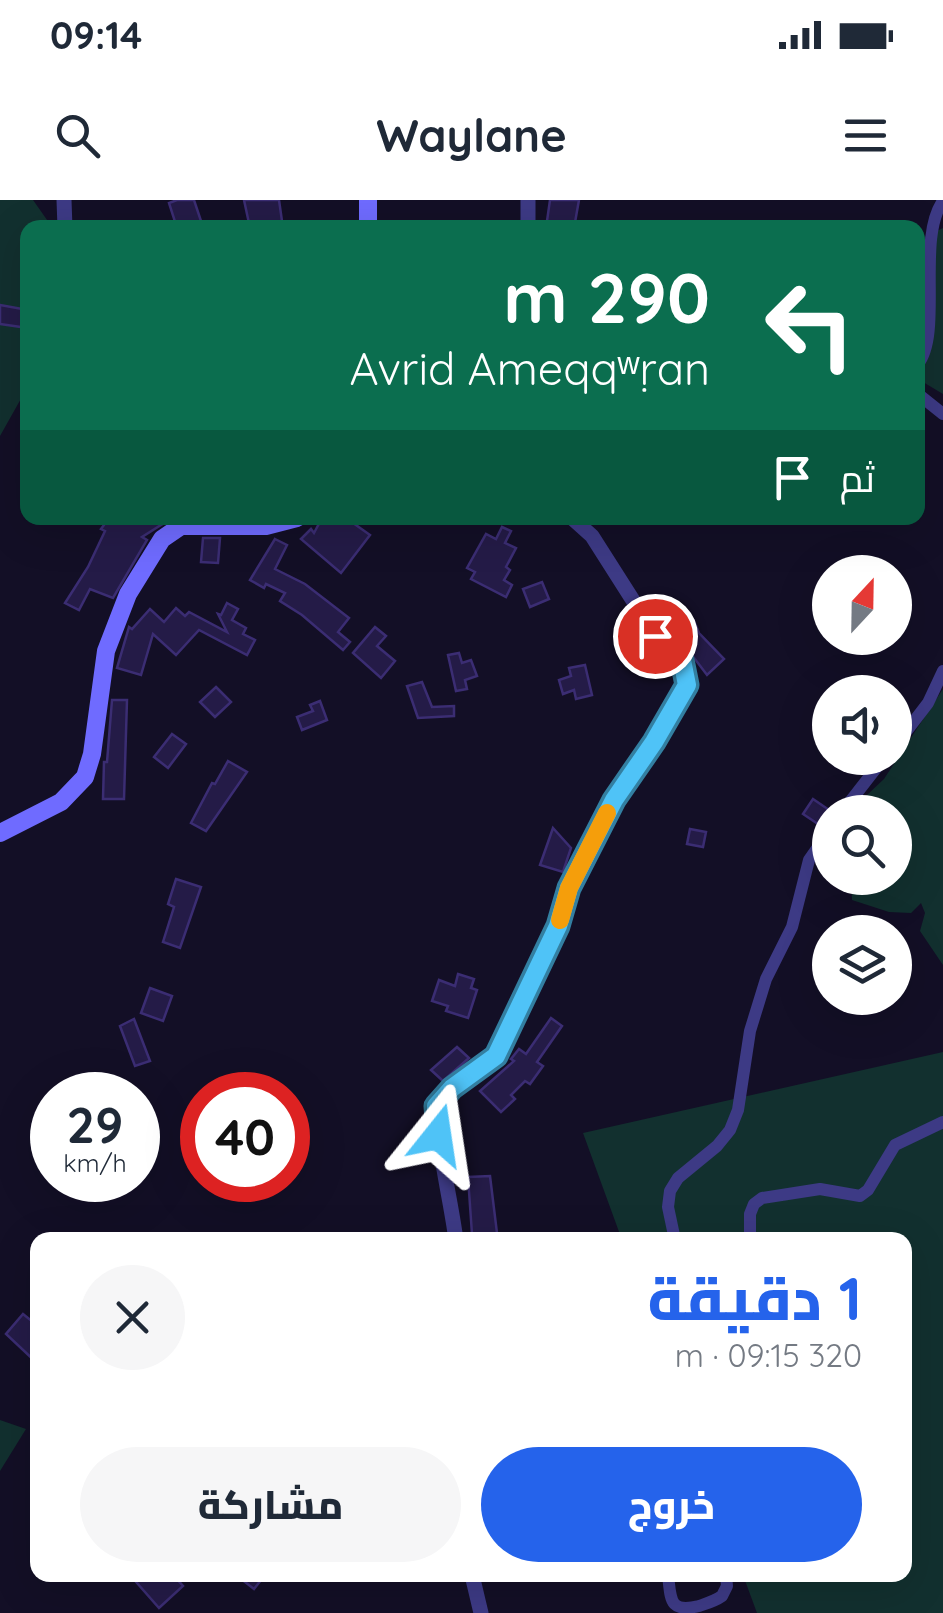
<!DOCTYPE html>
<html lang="ar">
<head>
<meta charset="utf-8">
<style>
  body { margin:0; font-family:Quicksand,Cairo,sans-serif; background:#f6f6f7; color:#1f2937; direction:rtl; height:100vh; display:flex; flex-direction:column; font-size:38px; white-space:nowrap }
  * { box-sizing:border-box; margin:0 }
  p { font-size:32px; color:#747a83 }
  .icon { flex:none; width:55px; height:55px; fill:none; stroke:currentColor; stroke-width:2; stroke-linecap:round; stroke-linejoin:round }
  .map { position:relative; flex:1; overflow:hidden; direction:ltr }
  .sheet { position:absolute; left:30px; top:1032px; width:882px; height:350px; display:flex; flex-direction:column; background:#fff; border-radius:20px; box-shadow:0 10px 40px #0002; direction:rtl }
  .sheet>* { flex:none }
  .guide { position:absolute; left:20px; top:20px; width:905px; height:305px; border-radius:20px; box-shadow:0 10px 40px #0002; direction:rtl; background:#0b6e4f; color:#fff; overflow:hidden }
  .needle { width:65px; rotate:22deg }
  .tools { position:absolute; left:812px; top:355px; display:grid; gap:20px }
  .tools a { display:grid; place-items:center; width:100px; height:100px; border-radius:50%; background:#fff; box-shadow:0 10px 40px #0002; font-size:50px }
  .speed { position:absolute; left:30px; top:872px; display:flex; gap:20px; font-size:50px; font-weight:700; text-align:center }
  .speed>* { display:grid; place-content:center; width:130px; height:130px; border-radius:50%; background:#fff; box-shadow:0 10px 40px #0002; line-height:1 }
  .speed small { font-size:25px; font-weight:400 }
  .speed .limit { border:15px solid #d22; background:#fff; color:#111 }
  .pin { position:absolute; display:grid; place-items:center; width:85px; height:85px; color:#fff; margin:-42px; border:5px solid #fff; border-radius:50%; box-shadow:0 2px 10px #0007 }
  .me { position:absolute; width:110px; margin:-55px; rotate:15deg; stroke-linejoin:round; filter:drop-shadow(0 0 8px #0008) }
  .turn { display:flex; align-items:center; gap:35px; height:210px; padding:0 50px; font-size:45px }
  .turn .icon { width:130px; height:130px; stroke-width:2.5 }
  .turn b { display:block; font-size:70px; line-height:85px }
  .then { display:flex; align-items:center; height:95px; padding:0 50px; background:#0003; gap:20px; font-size:38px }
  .round { display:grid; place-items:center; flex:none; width:105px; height:105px; border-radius:52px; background:#f6f6f7 }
  .headline { display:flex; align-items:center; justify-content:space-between; height:170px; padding:0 50px }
  h1 { font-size:60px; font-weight:800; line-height:75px; color:#2563eb }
  .primary-button { display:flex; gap:20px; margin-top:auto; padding:20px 50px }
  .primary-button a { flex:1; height:115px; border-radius:60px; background:#2563eb; color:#fff; font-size:40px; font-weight:800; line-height:115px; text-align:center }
  .primary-button a+a { background:#f6f6f7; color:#1f2937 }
  .status { display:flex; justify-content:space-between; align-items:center; height:70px; padding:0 50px; background:#fff; direction:ltr }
  .status svg { height:28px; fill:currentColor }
  header { display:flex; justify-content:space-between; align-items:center; height:130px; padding:0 50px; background:#fff; font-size:45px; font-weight:800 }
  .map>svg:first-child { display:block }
  .green { fill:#12302f }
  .building { fill:#241b47; stroke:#3b2d73; stroke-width:2.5 }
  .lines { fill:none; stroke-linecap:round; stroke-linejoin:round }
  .minor { stroke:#3d3a85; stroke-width:12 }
  .tertiary { stroke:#3d3a85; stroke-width:15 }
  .secondary { stroke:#6f6bff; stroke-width:18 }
  .route-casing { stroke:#337fa1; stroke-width:25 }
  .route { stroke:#4fc3f7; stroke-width:18 }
  .slow { stroke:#f59e0b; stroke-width:18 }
</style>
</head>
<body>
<div class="status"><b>09:14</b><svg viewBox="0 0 49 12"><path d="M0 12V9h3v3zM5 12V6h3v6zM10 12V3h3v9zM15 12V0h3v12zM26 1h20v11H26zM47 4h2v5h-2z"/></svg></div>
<header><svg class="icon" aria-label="menu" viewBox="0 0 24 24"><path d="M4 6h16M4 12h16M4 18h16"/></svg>Waylane<svg class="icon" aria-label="search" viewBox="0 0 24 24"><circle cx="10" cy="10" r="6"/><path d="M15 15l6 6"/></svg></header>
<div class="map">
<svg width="943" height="1413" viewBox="0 0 943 1413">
  <rect width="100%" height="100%" fill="#130f26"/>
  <g class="green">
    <path d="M0,0h33l19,27 -24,1 -1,160 -27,48z"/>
    <path d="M943,28v166l-25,-15v-139z"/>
    <path d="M943,489v276l-23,-34 5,-18 -4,-10 -10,10 -22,-1 -37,-12 -1,-22h44v-66h-46l35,-33z"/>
    <path d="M943,852v561h-186l-14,-38h162v-335h-283l-39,-107z"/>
    <path d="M0,1220l26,9 -26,42z"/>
  </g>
  <g class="building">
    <path d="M177,0h17l7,21 -24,7 -8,-25z"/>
    <path d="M244,0h35l4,28h-33z"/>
    <path d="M550,0h29l-5,28h-28z"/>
    <path d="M0,105l28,5v18l-28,-4z"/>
    <path d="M109,318h52l3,5 -22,14 5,3 -34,58 -23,-9 -11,21 -14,-7 23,-36 17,-36 -4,-2z"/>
    <path d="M322,318h24l24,17 -29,38 -40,-34 10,-10 3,4z"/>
    <path d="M502,327l9,4 -6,12 11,5 -10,19 4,3 -6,10 8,5 -6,12 -35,-18 4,-7 -8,-4 19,-34 10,5z"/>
    <path d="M203,338h17l-2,25 -17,-1z"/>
    <path d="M275,339l12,6 -12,24 30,15 44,34 -11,14 12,10 -7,8 -41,-35 -22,-14 5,-8 -19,-9 -2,4 -14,-8z"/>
    <path d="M542,382l7,17 -19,8 -7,-18z"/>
    <path d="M227,403l11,6 -6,11 14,8 -3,6 12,6 -8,15 -48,-25 -23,25 -23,-21 -12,41 -24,-7 12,-41 3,2 18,-20 14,13 12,-14 9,8 4,-4 38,20 -9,-18 3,1z"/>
    <path d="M694,421l5,12 25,26 -17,16 -31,-41z"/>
    <path d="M375,427l11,9 -9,10 18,15 -14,17 -28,-25z"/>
    <path d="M459,453l3,10 9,-3 6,16 -12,4 2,9 -11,2 -8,-36z"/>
    <path d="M585,465l7,30 -16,4 -2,-9 -11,4 -4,-14 12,-4 -2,-8z"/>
    <path d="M422,482l10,25 22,-1v10l-36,2 -11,-32z"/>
    <path d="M216,487l15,15 -16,15 -15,-15z"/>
    <path d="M112,500h15l-3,99h-21l1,-37h3z"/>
    <path d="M320,501l7,19 -25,10 -5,-13 16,-6 -3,-6z"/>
    <path d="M172,534l14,10 -18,24 -14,-11z"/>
    <path d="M228,561l19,11 -41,59 -15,-8 21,-40 3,1z"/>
    <path d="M813,599l19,13 -11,14 -18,-12z"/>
    <path d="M553,628l18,20 -8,24 -23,-7z"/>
    <path d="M690,629l16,3 -3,15 -16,-3z"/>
    <path d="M176,679l25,8 -21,61 -17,-6 11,-35 -6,-3z"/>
    <path d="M458,774l16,5 -3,9 6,2 -9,28 -22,-7 2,-5 -16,-5 7,-21 16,6z"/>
    <path d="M150,788l22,8 -9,25 -22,-8z"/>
    <path d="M551,818l11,8 -25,36 6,4 -13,18 -5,-3 -14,14 4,4 -14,13 -21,-21 34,-30 -3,-2 8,-10 7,5z"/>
    <path d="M134,819l16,42 -15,5 -15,-40z"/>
    <path d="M457,847l12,11 -26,23 -12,-11z"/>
    <path d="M490,976l7,57 -25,1 -4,-57z"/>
    <path d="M23,1114l15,12v38l-32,-30z"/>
    <path d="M130,1375h43l10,11 -24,22z"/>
    <path d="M236,1375h29l-11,14z"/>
  </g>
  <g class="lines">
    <g class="minor">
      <path d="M918,164c25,-31 -2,-126 25,-163"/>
      <path d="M918,194l25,20"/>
      <path d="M895,546l33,-43 15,-32"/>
      <path d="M842,612l42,-54"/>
      <path d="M675,1040l-7,-33 2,-16 8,-13 39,-32 13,-16 8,-20 12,-79 16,-52 26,-52 17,-67 21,-30"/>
      <path d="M750,1040v-26l4,-10 8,-6 58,-9 40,7 8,-6 27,-45 48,-23"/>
      <path d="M668,1375c3,25 1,38 31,31 9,-3 16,-5 23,-10l5,-10 -1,-11"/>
    </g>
    <g class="tertiary">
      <path d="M64,0l1,28"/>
      <path d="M528,28v-28"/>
      <path d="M456,1040c-6,-45 -18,-89 -20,-134l16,-18 44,-32 62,-130 11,-37 45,-89 40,-57 33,-58v-13l-5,-12 -27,-25 -63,-99 -20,-18"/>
      <path d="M472,1375l9,38"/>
    </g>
    <g class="secondary">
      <path d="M368,28v-28"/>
      <path d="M0,633l61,-31 24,-25 7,-23 14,-103 22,-57 34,-55 19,-13h85l31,-8"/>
    </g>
  </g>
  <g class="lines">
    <defs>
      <path id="route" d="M438,935l-2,-29 16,-18 44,-32 62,-130 11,-38 45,-88 40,-58 33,-57 -5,-25 -27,-24"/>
    </defs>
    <use href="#route" class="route-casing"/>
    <use href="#route" class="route"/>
    <path class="slow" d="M560,720l9,-32 38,-75"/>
  </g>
</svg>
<div class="tools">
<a><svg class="needle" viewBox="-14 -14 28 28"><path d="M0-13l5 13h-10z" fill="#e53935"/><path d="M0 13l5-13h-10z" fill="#747a83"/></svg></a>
<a><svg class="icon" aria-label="sound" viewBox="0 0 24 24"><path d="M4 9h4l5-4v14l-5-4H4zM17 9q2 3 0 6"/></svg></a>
<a><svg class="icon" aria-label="search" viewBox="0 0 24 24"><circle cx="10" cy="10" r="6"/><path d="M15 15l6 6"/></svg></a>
<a><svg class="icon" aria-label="layers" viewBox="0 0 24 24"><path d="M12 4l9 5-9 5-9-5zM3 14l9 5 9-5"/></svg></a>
</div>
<div class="speed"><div>29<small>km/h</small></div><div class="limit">40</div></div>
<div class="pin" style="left:655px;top:436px;background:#d93025"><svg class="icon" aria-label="arrive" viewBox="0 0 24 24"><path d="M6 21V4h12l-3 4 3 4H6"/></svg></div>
<svg class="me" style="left:438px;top:935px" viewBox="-20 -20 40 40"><path d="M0-17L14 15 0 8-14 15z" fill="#4fc3f7" stroke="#fff" stroke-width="4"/></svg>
<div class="guide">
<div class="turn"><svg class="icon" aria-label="left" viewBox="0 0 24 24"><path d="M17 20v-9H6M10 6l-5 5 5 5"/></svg><div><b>290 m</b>Avrid Ameqqʷṛan</div></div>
<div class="then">ثم<svg class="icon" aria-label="arrive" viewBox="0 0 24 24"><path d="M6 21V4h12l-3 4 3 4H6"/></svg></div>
</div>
<section class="sheet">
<div class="headline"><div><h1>1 دقيقة</h1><p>320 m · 09:15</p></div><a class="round"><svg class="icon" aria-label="close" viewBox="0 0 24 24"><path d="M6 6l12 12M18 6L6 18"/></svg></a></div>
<div class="primary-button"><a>خروج</a><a>مشاركة</a></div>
</section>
</div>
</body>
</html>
